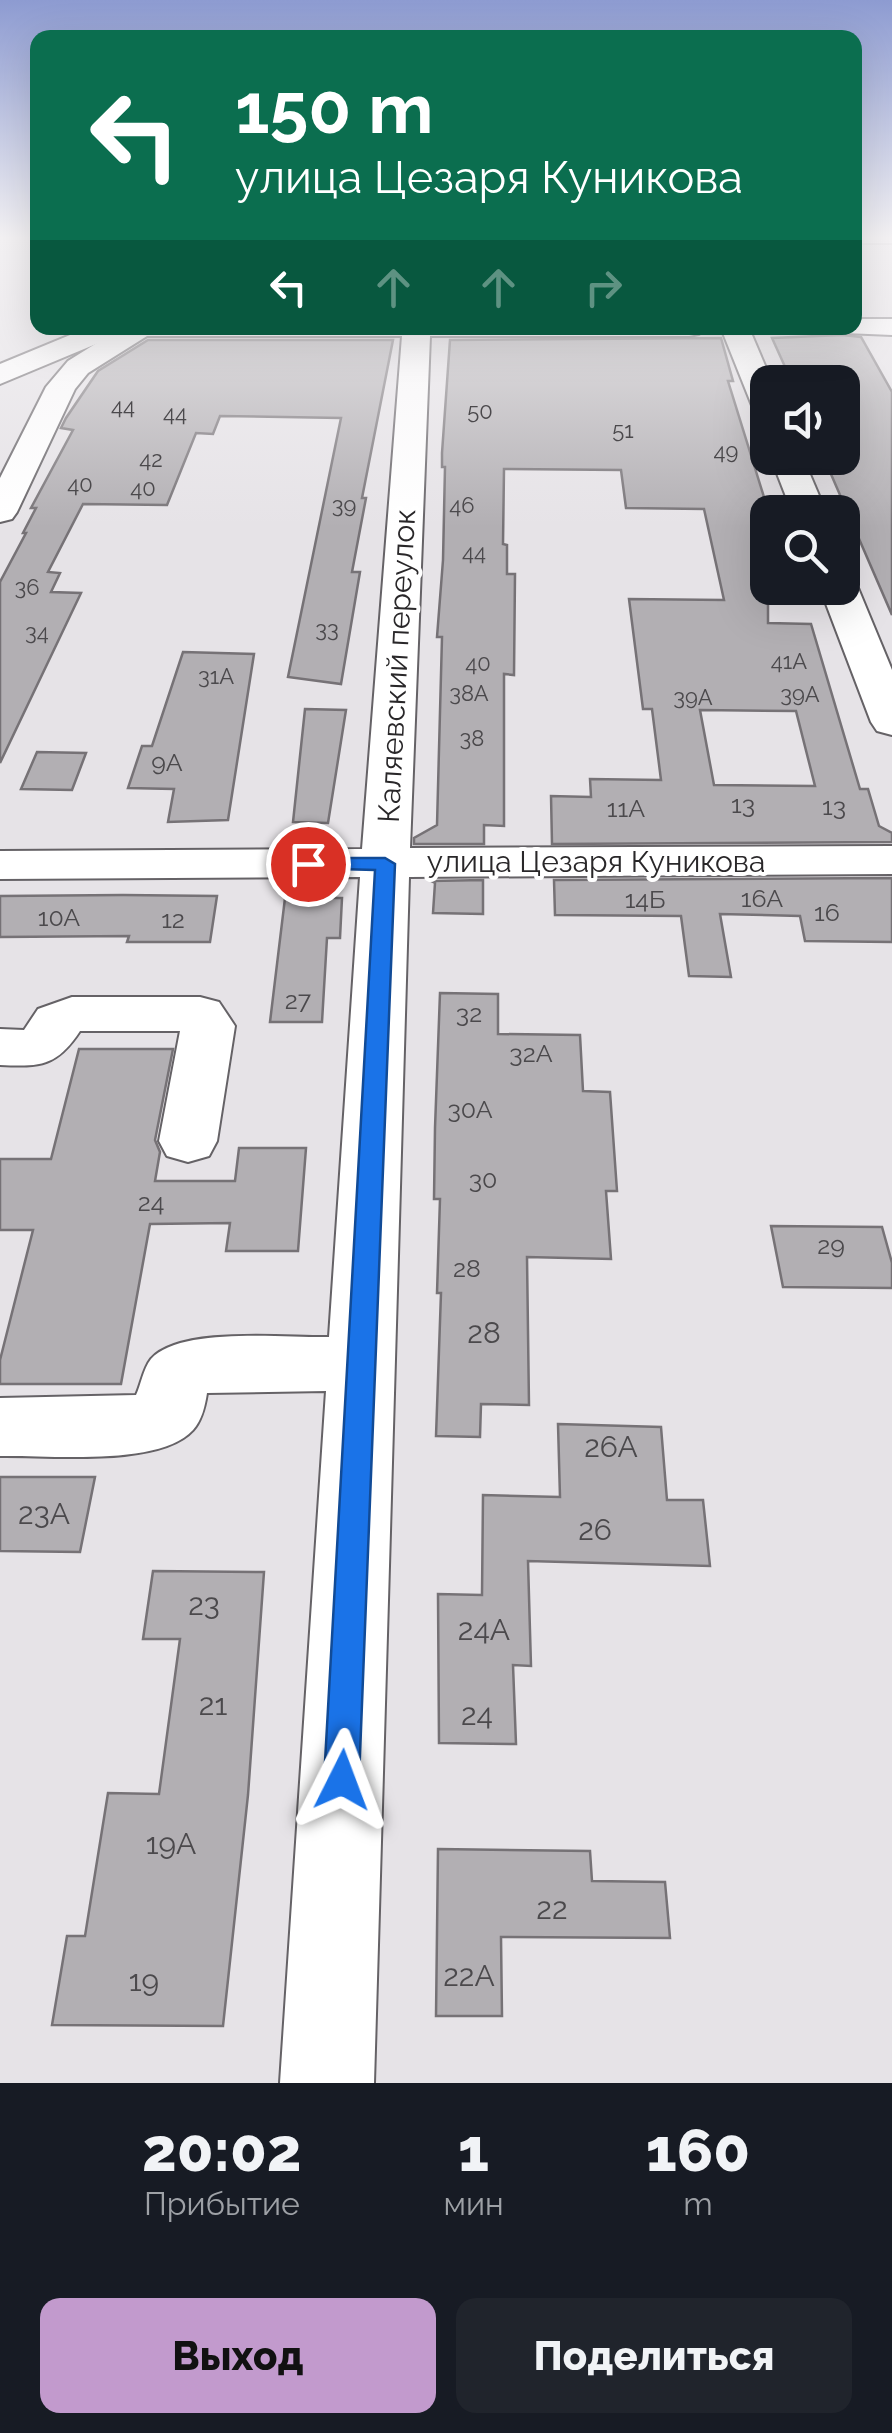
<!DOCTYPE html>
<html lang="ru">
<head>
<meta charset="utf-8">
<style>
  body { margin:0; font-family:Raleway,sans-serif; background:#20242c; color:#f1f3f6; height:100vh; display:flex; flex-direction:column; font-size:38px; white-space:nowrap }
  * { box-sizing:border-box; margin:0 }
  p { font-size:32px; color:#9ea1a6 }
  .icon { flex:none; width:55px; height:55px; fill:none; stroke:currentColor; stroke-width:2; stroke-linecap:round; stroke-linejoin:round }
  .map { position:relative; height:2083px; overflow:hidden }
  .details { display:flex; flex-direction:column; background:#171b24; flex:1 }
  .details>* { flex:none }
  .hud { position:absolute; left:30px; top:30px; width:832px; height:305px; border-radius:20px; box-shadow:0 10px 40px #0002; background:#0b6e4f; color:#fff; overflow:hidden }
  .fabs { position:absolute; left:750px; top:365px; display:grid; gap:20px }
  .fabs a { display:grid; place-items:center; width:110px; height:110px; border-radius:20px; background:#171b24; box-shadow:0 10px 40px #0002; font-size:50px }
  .pin { position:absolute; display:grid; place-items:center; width:85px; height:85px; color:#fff; margin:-42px; border:5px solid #fff; border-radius:50%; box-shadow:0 2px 10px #0007 }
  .me { position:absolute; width:110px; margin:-55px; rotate:3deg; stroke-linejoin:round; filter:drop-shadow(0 0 8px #0008) }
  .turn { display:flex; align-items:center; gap:35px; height:210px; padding:0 40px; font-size:45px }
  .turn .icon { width:130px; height:130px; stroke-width:2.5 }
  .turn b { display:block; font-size:70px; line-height:85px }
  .lanes { display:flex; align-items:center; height:95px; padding:0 40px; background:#0003; justify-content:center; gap:50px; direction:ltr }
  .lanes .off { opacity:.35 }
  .eta { display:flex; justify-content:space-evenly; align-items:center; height:170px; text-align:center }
  .eta b { font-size:60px; font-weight:800; line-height:70px }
  .button { display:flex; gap:20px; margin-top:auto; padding:20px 40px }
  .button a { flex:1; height:115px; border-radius:20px; background:#c29acd; color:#111; font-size:40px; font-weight:800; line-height:115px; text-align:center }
  .button a+a { background:#20242c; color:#f1f3f6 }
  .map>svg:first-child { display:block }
  .building { fill:#b2afb3; stroke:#767276; stroke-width:2.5; fill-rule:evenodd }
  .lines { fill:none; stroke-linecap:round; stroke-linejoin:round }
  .minor-casing { stroke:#656266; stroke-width:4 }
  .major-casing { stroke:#656266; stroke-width:4 }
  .minor { fill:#fff; fill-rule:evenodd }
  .major { fill:#fff; fill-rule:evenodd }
  .route { fill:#1a73e8; stroke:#114b97; stroke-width:2.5 }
  .labels { text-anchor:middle; stroke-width:8; stroke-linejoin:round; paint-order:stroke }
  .far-number-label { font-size:22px; fill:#4b494c }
  .number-label { font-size:25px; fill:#4b494c }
  .street-label { font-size:30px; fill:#292729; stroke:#fff }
  .near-number-label { font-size:30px; fill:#4b494c }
</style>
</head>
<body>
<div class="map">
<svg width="892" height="2083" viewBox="0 0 892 2083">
  <rect width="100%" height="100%" fill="#e6e3e7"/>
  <g class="building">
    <path d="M842,335l19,2 31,55v223l-68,-157h18v-78h-51l-19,-42z"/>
    <path d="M721,338l12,43h-5l40,129v113l43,1 49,165h8l11,37 13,7v9l-340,2 -1,-48 40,1 -1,-18 71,1 -9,-71h-9l-14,-110 95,1 -20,-91 -78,-1 -5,-38 -117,-1 -1,75 4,1v29h8l-1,101 -10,-1v152l-20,-1v19h-70v-6l23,-13 5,-188h-5l6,-77 2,-93h-3v-14l8,-113zM700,710l96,1 19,75 -101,-1z"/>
    <path d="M148,340h245l-31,158h4l-14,74h8l-19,112 -53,-7 53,-259 -121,-2 -7,18 -17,-1 -29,72 -84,-1 -35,68 12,1 -9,19 30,1 -81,170v-181l26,-49h-3l13,-25h-5l42,-78 -12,-2 5,-10 32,-47z"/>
    <path d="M183,652l71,2 -26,166 -60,2 6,-33 -46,-1 14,-42h10z"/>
    <path d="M305,709l41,1 -18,113 -35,-1z"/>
    <path d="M37,752l49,1 -14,37 -51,-1z"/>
    <path d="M892,878v64l-87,-1 -5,-25 -80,-2 11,63 -42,-1 -8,-60 -126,-1 -1,-35z"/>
    <path d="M483,880v34l-50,-1 2,-30 -4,-2z"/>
    <path d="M0,896l123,-1 94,1 -7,46h-83l2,-6 -129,1z"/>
    <path d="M285,898h57l-2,40h-13l-5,84h-52z"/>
    <path d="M440,993l58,1v40l82,1 3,56 27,1 7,99h-11l5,68 -84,-2 2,148 -48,-1 -1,33 -44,-1 5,-143h-4l3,-94h-6l1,-71z"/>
    <path d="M79,1049h94l-18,91 5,12 -5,29h80l4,-33h67l-8,103h-72l4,-28 -80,1 -29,160h-121v-24l33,-130h-33v-71h51z"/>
    <path d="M771,1226l111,1 10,36v25l-109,-1z"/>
    <path d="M558,1424l103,3 6,73h36l7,66 -182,-5 3,105 -18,-1 3,79 -77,-1 -1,-149 44,1 1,-100 77,2z"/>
    <path d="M0,1477h95l-15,75 -80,-1z"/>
    <path d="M153,1571l111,1 -16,223 -25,231 -171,-1 15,-89h18l23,-143 51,1 21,-155h-37z"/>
    <path d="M438,1849l152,2 2,30 73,1 5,56 -169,-1 1,79h-66z"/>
  </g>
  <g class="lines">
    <defs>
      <g id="minor">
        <rect x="855" y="235" width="37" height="8"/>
        <path d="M855,319h37v16l-47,-2 -3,-5h13z"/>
        <path d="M95,328h608l-4,6 -10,2h-259l-20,512 482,-2v28l-483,3 -35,1206h-94l46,-692 -119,2c-2,13 -5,27 -14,37 -33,37 -144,25 -193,26v-58l136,-3c5,-10 7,-26 15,-36 29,-33 136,-21 178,-22l31,-460 -360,2v-28l362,-2 40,-513h-255l-59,37 -13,16 -58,123 -5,7 -12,3v-44l46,-91 22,-26 40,-25z"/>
        <path d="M721,328h28l23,54h-4v35l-11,-2 -4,-7z"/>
        <path d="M771,458h32l23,54h-34z"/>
        <path d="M842,578l10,2 6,8 34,82v65l-15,-4 -6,-9 -51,-134h22z"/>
        <path d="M72,997h128l19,5 16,24 -18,115 -8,15 -21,6 -21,-6 -8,-15 21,-110h-100c-23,35 -39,36 -80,34v-36l24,1 14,-21z"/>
      </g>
      <path id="major" d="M87,328h37l-4,6 -120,50v-20z"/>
    </defs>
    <use href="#minor" class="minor-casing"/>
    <use href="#major" class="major-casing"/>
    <use href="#minor" class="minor"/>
    <use href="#major" class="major"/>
  </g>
  <linearGradient id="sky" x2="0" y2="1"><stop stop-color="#8d9bd1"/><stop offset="0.45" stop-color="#f4f2f4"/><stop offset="1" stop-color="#f4f2f4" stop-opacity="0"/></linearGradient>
  <rect width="892" height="527" fill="url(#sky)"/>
  <path class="route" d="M308,858h77l10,6 -36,916 -5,12 -12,5 -13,-5 -5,-12 51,-910 -74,-2 -3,-4z"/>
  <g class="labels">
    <g class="far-number-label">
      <text x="123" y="414">44</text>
      <text x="480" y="419">50</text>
      <text x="175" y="421">44</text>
      <text x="623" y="438">51</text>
      <text x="726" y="459">49</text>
      <text x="151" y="467">42</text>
      <text x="80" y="492">40</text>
      <text x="143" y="496">40</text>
      <text x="344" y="513">39</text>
      <text x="462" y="513">46</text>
      <text x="474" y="560">44</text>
      <text x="27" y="595">36</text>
      <text x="327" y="637">33</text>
      <text x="37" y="640">34</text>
      <text x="789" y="669">41А</text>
      <text x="478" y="671">40</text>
      <text x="216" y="684">31А</text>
      <text x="469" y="701">38А</text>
      <text x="800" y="702">39А</text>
      <text x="693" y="705">39А</text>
      <text x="472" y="746">38</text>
    </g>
    <g class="number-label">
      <text x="167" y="771">9А</text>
      <text x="743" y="813">13</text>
      <text x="834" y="815">13</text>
      <text x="626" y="817">11А</text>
      <text x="762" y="907">16А</text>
      <text x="645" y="908">14Б</text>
      <text x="827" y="921">16</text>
      <text x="59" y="926">10А</text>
      <text x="173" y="928">12</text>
      <text x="298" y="1009">27</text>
      <text x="469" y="1022">32</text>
      <text x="531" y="1062">32А</text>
      <text x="470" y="1118">30А</text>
      <text x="483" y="1188">30</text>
      <text x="151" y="1211">24</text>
      <text x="831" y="1254">29</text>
      <text x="467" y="1277">28</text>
    </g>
    <g class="street-label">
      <text transform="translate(397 666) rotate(-87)" y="10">Каляевский переулок</text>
      <text x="596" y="872">улица Цезаря Куникова</text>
    </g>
    <g class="near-number-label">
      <text x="484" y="1343">28</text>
      <text x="611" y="1457">26А</text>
      <text x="44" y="1524">23А</text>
      <text x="595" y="1540">26</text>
      <text x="204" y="1615">23</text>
      <text x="484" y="1640">24А</text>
      <text x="213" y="1715">21</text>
      <text x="477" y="1725">24</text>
      <text x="171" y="1854">19А</text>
      <text x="552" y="1919">22</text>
      <text x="469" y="1986">22А</text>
      <text x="144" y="1991">19</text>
    </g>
  </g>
</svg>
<div class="fabs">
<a><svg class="icon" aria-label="sound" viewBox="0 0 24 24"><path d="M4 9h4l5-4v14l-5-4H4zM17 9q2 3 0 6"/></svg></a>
<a><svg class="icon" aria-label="search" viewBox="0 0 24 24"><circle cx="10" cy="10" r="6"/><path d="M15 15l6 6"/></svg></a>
</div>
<div class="pin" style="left:308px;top:864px;background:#d93025"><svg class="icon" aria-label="arrive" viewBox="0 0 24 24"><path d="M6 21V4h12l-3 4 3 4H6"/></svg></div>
<svg class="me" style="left:342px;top:1780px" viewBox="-20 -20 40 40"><path d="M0-17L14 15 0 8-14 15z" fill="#1a73e8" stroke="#fff" stroke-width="4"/></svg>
<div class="hud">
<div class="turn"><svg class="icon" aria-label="left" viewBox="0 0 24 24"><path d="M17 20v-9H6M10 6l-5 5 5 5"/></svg><div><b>150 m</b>улица Цезаря Куникова</div></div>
<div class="lanes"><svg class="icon" aria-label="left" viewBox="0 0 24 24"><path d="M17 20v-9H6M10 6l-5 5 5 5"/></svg><svg class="icon off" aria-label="ahead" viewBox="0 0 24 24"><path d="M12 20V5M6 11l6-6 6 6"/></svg><svg class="icon off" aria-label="ahead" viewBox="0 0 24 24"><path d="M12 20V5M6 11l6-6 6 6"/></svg><svg class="icon off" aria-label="right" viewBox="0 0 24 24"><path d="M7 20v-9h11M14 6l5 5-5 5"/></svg></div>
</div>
</div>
<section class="details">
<div class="eta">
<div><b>20:02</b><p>Прибытие</p></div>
<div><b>1</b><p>мин</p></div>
<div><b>160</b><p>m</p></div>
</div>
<div class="button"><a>Выход</a><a>Поделиться</a></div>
</section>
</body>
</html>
